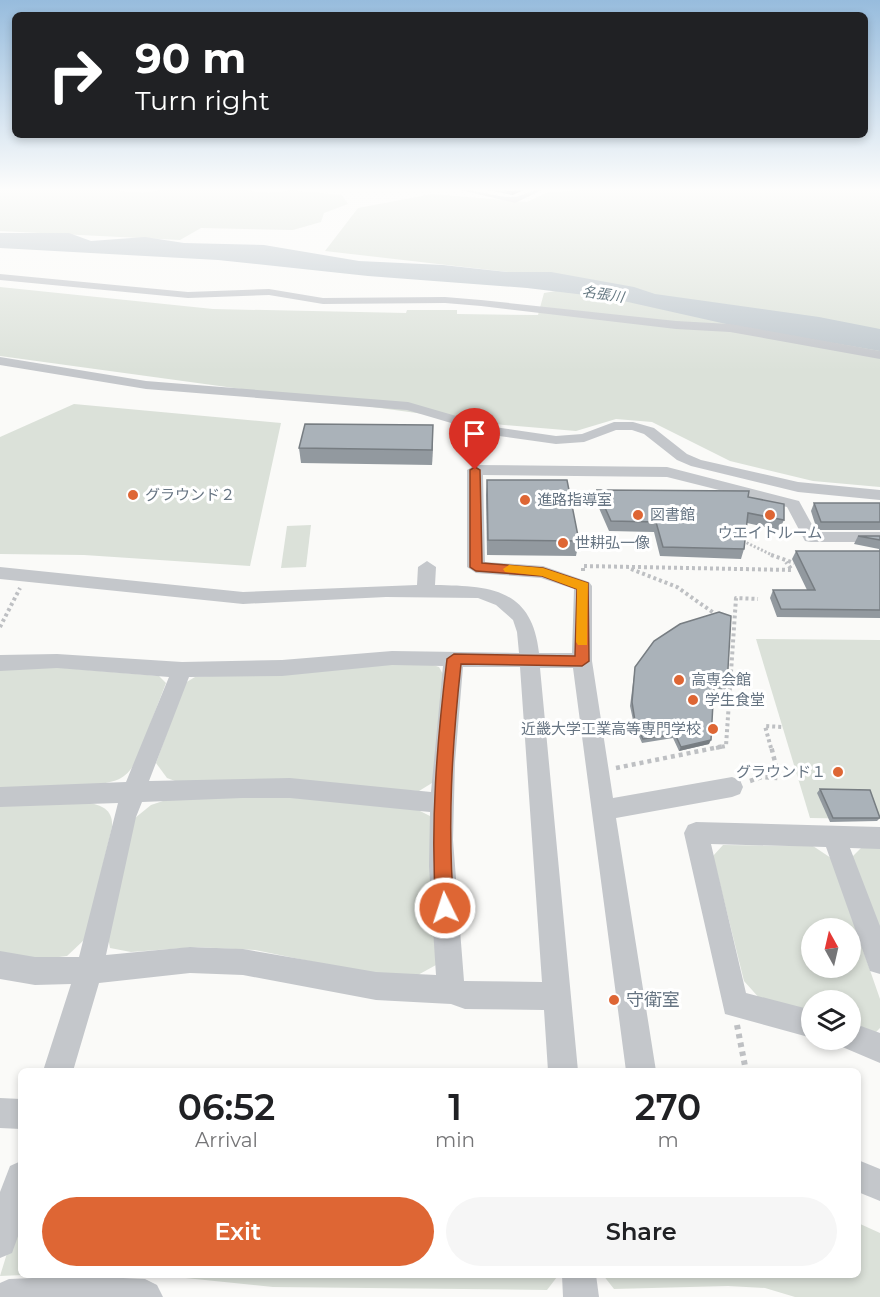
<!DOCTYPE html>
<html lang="en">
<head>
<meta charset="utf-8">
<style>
  body { margin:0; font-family:Montserrat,"Noto Sans JP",sans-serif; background:#f6f6f6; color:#202124; height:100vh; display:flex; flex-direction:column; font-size:22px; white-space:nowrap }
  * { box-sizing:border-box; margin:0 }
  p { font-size:20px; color:#757577 }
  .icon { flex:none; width:33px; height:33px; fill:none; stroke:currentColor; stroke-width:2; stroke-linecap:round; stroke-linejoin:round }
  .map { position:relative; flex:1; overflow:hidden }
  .panel { position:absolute; left:18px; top:1068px; width:843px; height:210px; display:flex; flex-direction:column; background:#fff; border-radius:9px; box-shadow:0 3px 9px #0003 }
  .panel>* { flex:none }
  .hud { position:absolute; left:12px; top:12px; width:856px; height:126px; border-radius:9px; box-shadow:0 3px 9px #0003; background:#202124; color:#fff; overflow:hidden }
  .needle { width:39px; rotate:352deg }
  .fabs { position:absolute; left:801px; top:918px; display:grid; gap:12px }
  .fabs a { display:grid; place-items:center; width:60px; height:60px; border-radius:50%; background:#fff; box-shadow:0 3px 9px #0003; font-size:30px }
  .pin { position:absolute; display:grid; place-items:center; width:51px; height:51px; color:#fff; margin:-62px -26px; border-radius:50% 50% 50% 0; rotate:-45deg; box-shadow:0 0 6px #0007 }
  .pin .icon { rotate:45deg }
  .me { position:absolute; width:66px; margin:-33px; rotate:356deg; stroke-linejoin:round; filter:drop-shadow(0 0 4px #0008) }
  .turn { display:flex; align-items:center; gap:21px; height:126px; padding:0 24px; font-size:27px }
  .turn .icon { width:78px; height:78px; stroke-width:2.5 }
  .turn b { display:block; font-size:42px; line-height:51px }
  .eta { display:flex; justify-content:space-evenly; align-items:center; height:102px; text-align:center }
  .eta b { font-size:36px; font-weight:600; line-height:42px }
  .primary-button { display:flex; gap:12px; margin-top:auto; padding:12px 24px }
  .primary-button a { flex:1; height:69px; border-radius:36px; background:#de6634; color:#fff; font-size:24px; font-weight:600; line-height:69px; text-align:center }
  .primary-button a+a { background:#f6f6f6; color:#202124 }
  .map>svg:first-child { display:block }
  .green { fill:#dbe1d9; fill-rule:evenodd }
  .water { fill:#bec7cd }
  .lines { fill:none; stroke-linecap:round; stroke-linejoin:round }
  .path-far3 { stroke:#bec0c3; stroke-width:3; stroke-dasharray:2 2; stroke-linecap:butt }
  .path-far2 { stroke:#bec0c3; stroke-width:4; stroke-dasharray:3 3; stroke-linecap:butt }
  .path-far1 { stroke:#bec0c3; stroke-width:4.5; stroke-dasharray:4 4; stroke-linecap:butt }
  .path { stroke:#bec0c3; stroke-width:6; stroke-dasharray:4.5 4.5; stroke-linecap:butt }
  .minor { fill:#c4c7cb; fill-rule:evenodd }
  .wall { fill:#92999f }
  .shaded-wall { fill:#777d82 }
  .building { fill:#aab2b9; stroke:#777d82; stroke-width:1.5 }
  .route { fill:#de6634; stroke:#904222; stroke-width:1.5 }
  .slow { fill:#f59e0b }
  .poi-dot { fill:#de6634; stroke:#fff; stroke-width:2 }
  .labels { text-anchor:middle; stroke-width:6; stroke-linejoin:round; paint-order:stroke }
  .far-water-label { font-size:14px; font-style:italic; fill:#667983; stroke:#fff }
  .poi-label { font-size:15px; fill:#667482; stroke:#fff; text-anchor:start }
  .near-poi-label { font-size:18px; fill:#667482; stroke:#fff; text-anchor:start }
</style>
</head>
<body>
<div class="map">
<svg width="880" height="1297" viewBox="0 0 880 1297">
  <rect width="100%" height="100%" fill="#fafaf8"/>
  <g class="green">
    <path d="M0,189h105l37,4 23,-4h75l27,4 25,-3 50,5 6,9 -24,9 -3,9 -28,8 -92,-2 -21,12 -180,-9z"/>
    <path d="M602,189h278v298l-67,-6 -83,-20 -78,-39 -36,-3 -40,12 -72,-6 -504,-69v-69l213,22 193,4 1,-3h50v4l81,1 6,-22 58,-10 -277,-32 33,-43 74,-14 95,8 21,-10z"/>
    <path d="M74,404l207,19 -31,143 -166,-11 -84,-1v-117z"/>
    <path d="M311,525l-5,42 -25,1 6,-42z"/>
    <path d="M756,639l124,1v179l-70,-1z"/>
    <path d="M390,664l43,1 6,2 5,9 -10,102 -2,5 -13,8 -244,-10 -8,-3 -11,-15 29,-80 10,-6z"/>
    <path d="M53,667l106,9 7,7 -30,78c-4,7 -8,13 -15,17 -21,12 -94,9 -121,9v-118z"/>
    <path d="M172,798h125l119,11 14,7 2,6 4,143 -20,11 -38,-1 -123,-25 -58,-3 -66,5 -21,-4 -2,-11 27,-119 16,-13z"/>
    <path d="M90,803c14,3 23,8 22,24l-27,112 -18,17 -24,3 -43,-7v-148z"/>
    <path d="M723,845l90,1 18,12 49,141v29l-5,5 -24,-9 -1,-24h-38l-1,11 -50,-11 -17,-19 -31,-125zM812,928h38v40h-38z"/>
    <path d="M862,847h18v83l-29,-72z"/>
    <path d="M21,1208v67h2l-23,1z"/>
    <path d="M858,1223l22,10v64h-85l-30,-9 -37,-2 -114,3 -11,-14h255z"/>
    <path d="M156,1275h401v2l-10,13 -274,-3z"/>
  </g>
  <path class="water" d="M0,233h69l22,8 54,-4 39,6 80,2 95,16 84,4 64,7h44l83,15 21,7 164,23 61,12v22l-136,-23 -134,-30 -83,-10 -159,-12 -150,-16 -218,-12z"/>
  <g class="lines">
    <path class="path-far3" d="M743,541l31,15"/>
    <g class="path-far2">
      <path d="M771,555l23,8"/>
      <path d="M631,569l46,18 41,29"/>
      <path d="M583,571v-5l209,4 -6,-8"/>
      <path d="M0,627l20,-39"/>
      <path d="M716,748l10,-2 10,-148 22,1"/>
      <path d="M771,748l-6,-22 17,1"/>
    </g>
    <g class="path-far1">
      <path d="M616,768l108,-22"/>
      <path d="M750,781l12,-4 17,1 -8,-32"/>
    </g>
    <path class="path" d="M737,1025l9,46"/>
    <g class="minor">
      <path d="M456,189c19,0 38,8 56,8 11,0 20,-8 32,-8l-29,14z"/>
      <path d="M0,274l188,18 81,-3 54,9 122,-1 36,3 195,21 54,3 150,27v8l-150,-27 -54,-3 -195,-23 -36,-3 -122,1 -54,-9 -81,3 -188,-18z"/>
      <path d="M0,357l146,24 262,21 86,25 62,9 26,-2 32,-12h19l21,6 33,26 14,6 97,22 82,8v10l-82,-8 -107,-26 -14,-6 -33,-26 -12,-4h-16l-32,12 -28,2 -64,-9 -85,-25 -261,-21 -146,-24z"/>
      <path d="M475,465l192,2 132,34 17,31h64v10h-69l-6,-1 -18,-34 -120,-30 -184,-2 2,87 58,4 46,16 3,4v75l21,137 119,-21 8,3 3,7 -3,7 -8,3 -116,21 40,253h-30l-53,-403h-33l38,403h-30l-4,-61 -79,-1 -14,-5 -75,-4 -133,-25 -53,-2 -91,10 -26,88h-30l28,-87 -36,1 -35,-6v-28l35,6h44l39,-154 -118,4v-20l126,-5 43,-105 -112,-9 -57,3v-16l57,-1 125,8 100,-2 110,-9 127,2 -2,-21 -4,-12 -17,-15 -18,-7 -92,-1 -143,7 -243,-25v-12l243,25 174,-7 1,-18 9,-6 9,6 -1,18c55,1 97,3 104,68h33l2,-64 -33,-11 -65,-5 -9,-6v-97zM392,665l51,1 -12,126 -141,-14 -141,3 40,-104 93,-1zM463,667h57l22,315 -78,-1 -11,-141 2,-78zM242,798h48l140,14 -1,54 7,109 -60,-3 -133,-23 -53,-2 -84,8 30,-138 6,-15z"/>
      <path d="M696,822l184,5v22l-30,-1 30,78v48l-10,-3 -44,-124 -115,-3 35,149 66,17v28l-87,-24 -41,-181 4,-8z"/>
      <path d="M850,1022l30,11v30l-40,-17 -3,-6h13z"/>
      <path d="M0,1098l21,1v30l-21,-1z"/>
      <path d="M858,1160l22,9v32l-22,-9z"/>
      <path d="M21,1161v67l-9,25 -12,5v-66l10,-26z"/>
      <path d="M562,1275h34l3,22h-36z"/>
      <path d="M80,1276l65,3 12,6 6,12h-163v-14l9,-4z"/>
    </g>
  </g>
  <g class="wall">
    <path d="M483,189h43l-14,6z"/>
    <path d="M433,425l-1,40 -131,-2 -2,-15z"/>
    <path d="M487,480l92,61 -3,15 -89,-1 -1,-60z"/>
    <path d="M597,490l151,7 36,23 -5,10 -32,-7 -3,26 -3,10 -81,-3 -6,-24 -45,-1 -14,-32z"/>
    <path d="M814,503h66v27h-63l-6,-19z"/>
    <path d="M858,536h22v82l-103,-1 -7,-19 3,-8h34l-15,-31 4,-8h83v-2l-25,-5z"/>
    <path d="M635,667l92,19 -2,4 -12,-2 -4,56 -30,7 -6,-13 -31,5 -8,-18 -4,-19z"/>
    <path d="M820,789l60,27v2l-3,3 -47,1 -13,-29z"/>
  </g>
  <g class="shaded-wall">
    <path d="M519,189h7l-14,6v-3z"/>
    <path d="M433,425v15l-1,25v-15z"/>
    <path d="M711,740l-2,4 -30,7 2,-4z"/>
  </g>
  <g class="building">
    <path d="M499,189h20l-7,3z"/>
    <path d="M305,424l128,1 -1,25 -133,-2z"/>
    <path d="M487,480h80l12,61 -91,-1z"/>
    <path d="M597,490l152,1 -1,6 36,7v16l-36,-7 -4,36 -81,-2 -7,-25 -45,-1z"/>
    <path d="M814,503h66v19h-59z"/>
    <path d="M858,536h22v4z"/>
    <path d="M796,551h84v59l-99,-1 -8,-19h42z"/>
    <path d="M719,612l12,4 -4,70 -13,-2 -3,56 -30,7 -6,-13 -32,5 -8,-18 -3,-19 3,-35 19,-26 26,-17z"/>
    <path d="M820,789l50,1 10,28h-47z"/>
  </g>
  <linearGradient id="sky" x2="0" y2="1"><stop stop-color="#97bcdd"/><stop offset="0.51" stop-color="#fdfdfc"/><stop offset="1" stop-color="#fdfdfc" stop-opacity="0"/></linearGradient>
  <rect width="880" height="371" fill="url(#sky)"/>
  <path class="route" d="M475,467l5,3 2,93 61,5 45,15 1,78 -7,5 -121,-2c-9,82 -14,162 -7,244l-3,6 -6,2 -7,-2 -2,-6c-6,-84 1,-166 11,-249l7,-5 121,2 2,-67 -35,-13 -66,-5 -6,-4v-97z"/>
  <path class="slow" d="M509,565l34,3 45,15 -1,62h-9l-2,-3 1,-53 -35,-13 -37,-4 -2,-3z"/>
  <g class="poi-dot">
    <circle cx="133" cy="495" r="6"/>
    <circle cx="525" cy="500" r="6"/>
    <circle cx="638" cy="515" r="6"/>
    <circle cx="770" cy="515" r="6"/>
    <circle cx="563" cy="543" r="6"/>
    <circle cx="679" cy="680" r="6"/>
    <circle cx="693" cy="700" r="6"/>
    <circle cx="713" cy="729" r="6"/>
    <circle cx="838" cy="772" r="6"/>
    <circle cx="614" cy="1000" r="6"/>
  </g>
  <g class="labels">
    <g class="far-water-label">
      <text transform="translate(603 294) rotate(9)" y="5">名張川</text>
    </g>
    <g class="poi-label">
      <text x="145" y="500">グラウンド２</text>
      <text x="537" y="505">進路指導室</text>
      <text x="650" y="520">図書館</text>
      <text x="770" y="538" text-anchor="middle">ウエイトルーム</text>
      <text x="575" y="548">世耕弘一像</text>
      <text x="691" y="685">高専会館</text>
      <text x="705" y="705">学生食堂</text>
      <text x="701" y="734" text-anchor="end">近畿大学工業高等専門学校</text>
      <text x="826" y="777" text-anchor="end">グラウンド１</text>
    </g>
    <g class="near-poi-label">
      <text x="626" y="1006">守衛室</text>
    </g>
  </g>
</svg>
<div class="fabs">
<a><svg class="needle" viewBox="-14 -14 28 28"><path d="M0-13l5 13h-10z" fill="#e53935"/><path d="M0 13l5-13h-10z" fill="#757577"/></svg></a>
<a><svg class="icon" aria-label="layers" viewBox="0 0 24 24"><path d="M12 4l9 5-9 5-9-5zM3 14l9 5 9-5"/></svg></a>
</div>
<div class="pin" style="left:475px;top:470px;background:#d93025"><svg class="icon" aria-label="arrive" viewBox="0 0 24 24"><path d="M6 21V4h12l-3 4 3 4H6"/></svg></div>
<svg class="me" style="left:445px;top:908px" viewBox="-20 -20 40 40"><circle r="17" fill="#de6634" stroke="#fff" stroke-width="3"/><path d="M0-11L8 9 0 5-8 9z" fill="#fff"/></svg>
<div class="hud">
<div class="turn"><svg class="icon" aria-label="right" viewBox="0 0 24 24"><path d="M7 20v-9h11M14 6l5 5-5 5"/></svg><div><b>90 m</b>Turn right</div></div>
</div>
<section class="panel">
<div class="eta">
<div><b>06:52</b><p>Arrival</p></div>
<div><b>1</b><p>min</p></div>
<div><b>270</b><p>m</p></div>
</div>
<div class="primary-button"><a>Exit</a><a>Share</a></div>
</section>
</div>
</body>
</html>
